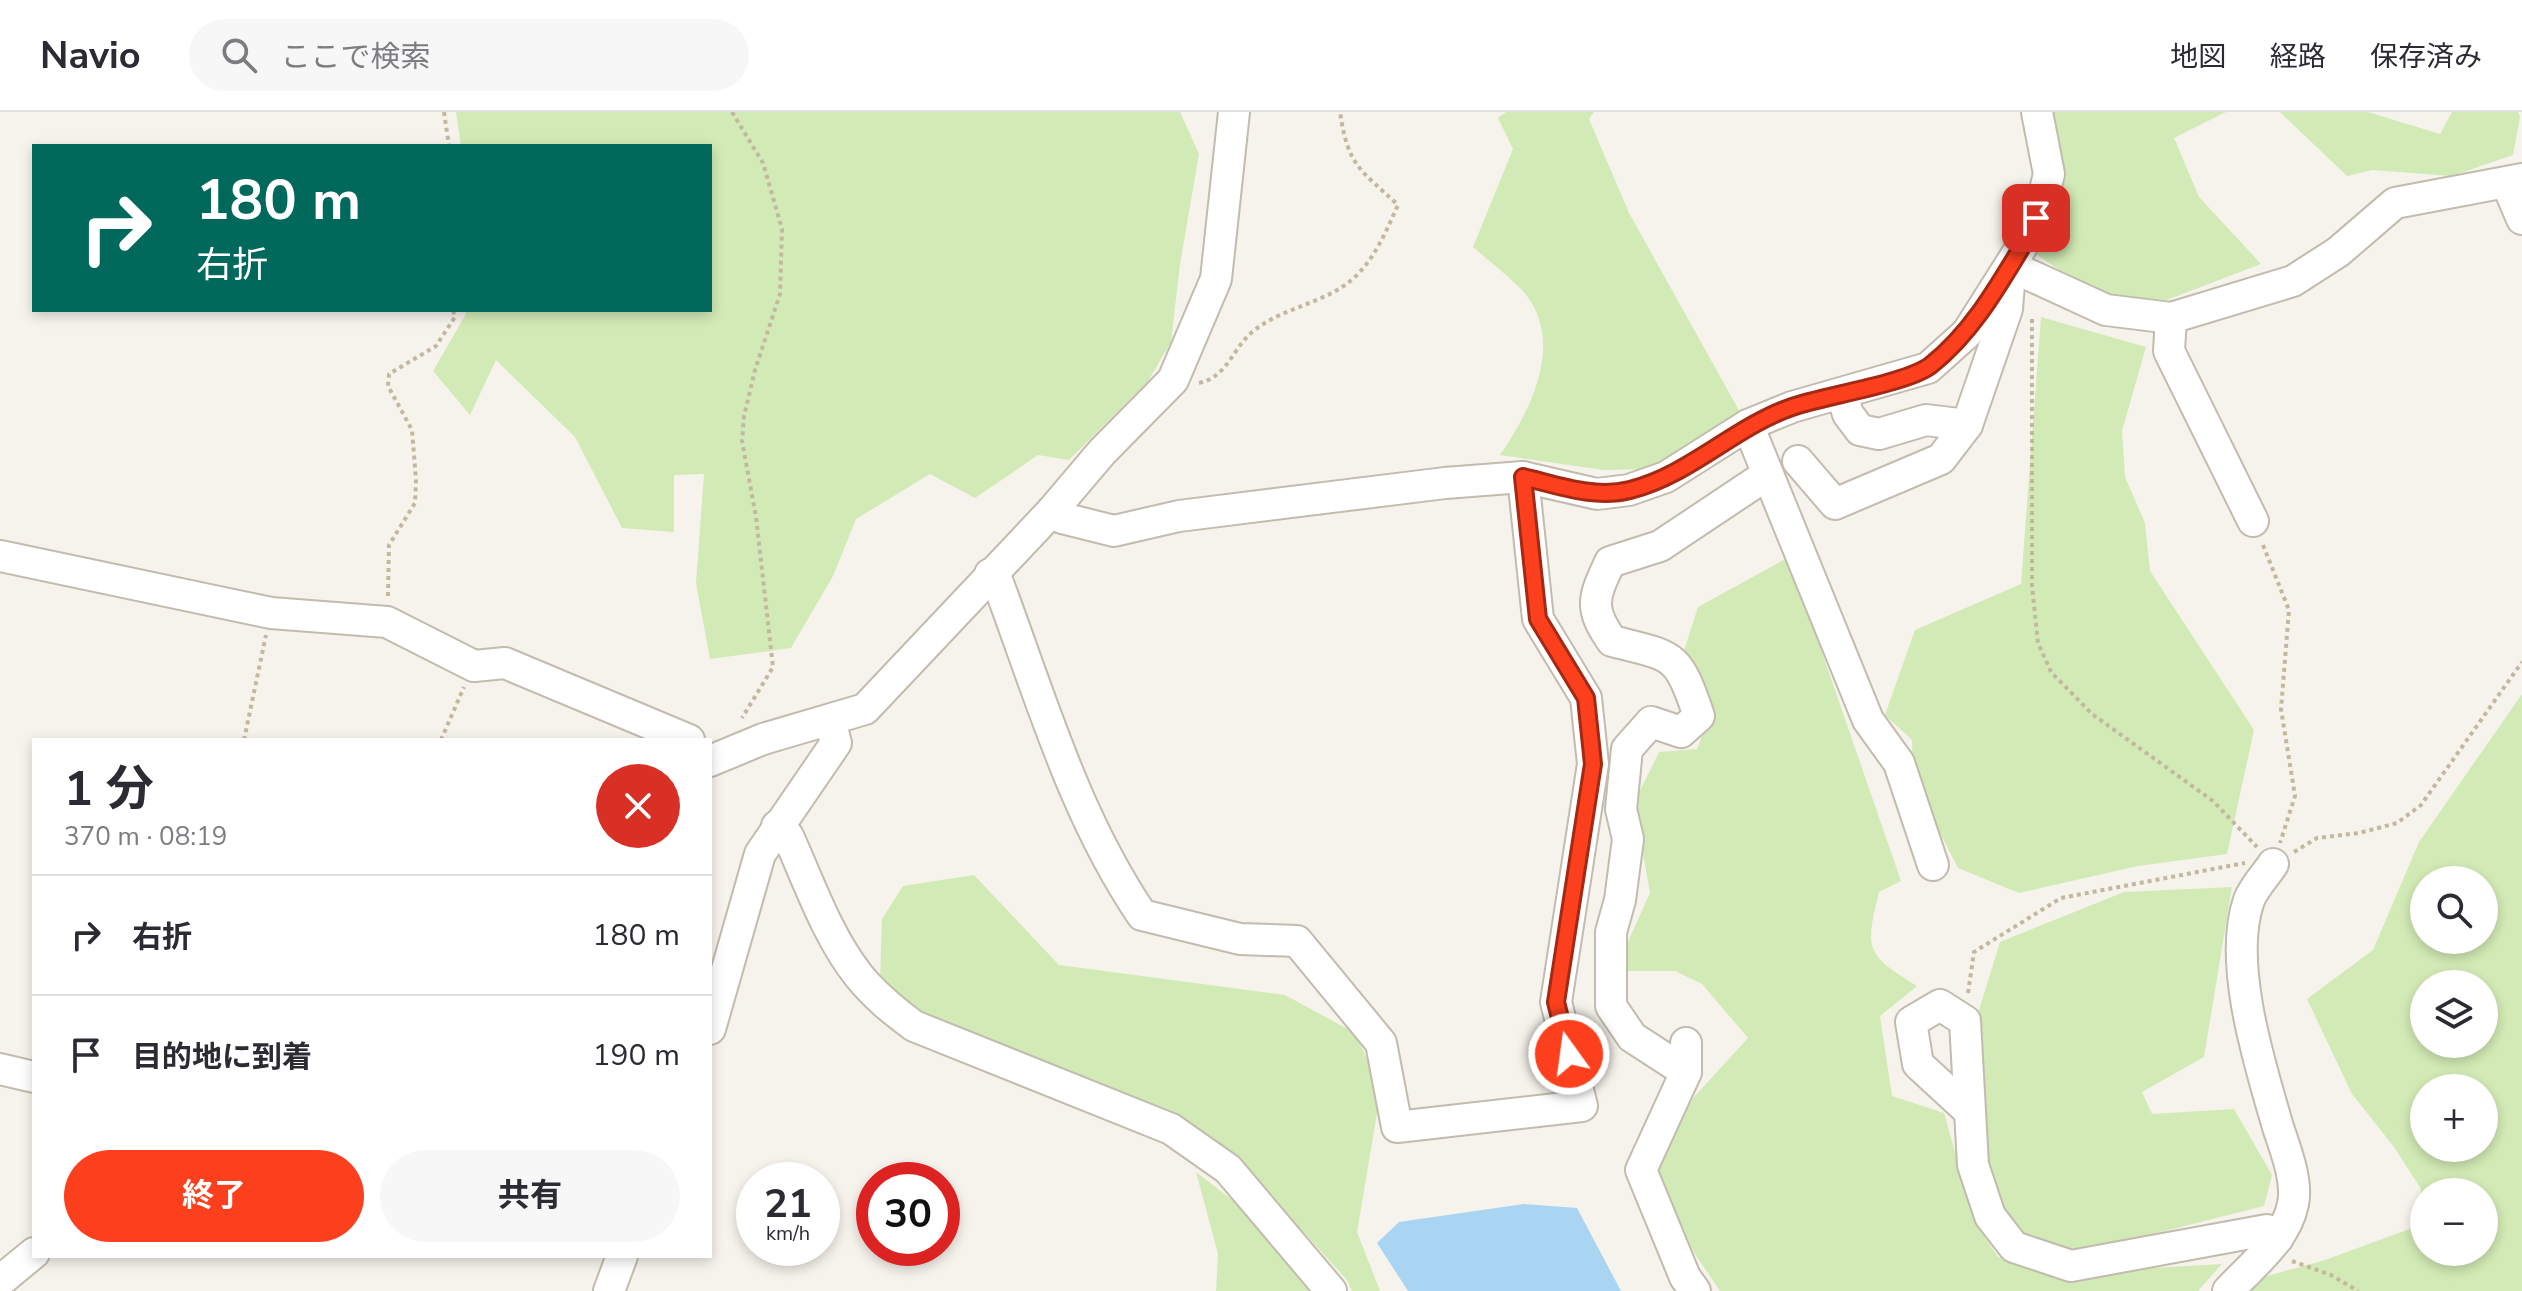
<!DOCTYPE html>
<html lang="ja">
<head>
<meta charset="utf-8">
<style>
  body { margin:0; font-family:"Nunito Sans","Noto Sans JP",sans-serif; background:#f7f7f7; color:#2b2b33; height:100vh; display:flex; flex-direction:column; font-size:30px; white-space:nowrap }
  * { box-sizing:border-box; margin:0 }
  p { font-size:26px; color:#7c7c81 }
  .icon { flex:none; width:44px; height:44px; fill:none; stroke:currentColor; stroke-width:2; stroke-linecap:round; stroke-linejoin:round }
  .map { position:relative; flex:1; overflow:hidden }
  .sheet { position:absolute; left:32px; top:626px; width:680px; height:520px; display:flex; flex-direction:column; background:#fff; border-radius:0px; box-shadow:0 4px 12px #0003 }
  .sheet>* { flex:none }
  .hud { position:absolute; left:32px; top:32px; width:680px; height:168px; border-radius:0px; box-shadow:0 4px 12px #0003; background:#00695c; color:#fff; overflow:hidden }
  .tools { position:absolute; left:2410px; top:754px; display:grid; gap:16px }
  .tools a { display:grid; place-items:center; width:88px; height:88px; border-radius:50%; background:#fff; box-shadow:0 4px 12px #0003; font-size:40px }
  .speed { position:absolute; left:736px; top:1050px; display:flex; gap:16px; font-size:40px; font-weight:700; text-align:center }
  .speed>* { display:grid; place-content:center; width:104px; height:104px; border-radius:50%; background:#fff; box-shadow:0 4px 12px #0003; line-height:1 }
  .speed small { font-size:20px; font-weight:400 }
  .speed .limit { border:12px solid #d22; background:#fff; color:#111 }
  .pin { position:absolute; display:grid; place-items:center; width:68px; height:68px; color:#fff; margin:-34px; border-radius:16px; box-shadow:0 4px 12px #0006 }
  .me { position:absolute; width:88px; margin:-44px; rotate:346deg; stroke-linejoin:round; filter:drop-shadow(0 0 6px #0008) }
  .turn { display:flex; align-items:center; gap:28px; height:168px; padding:0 32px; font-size:36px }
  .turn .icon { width:104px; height:104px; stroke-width:2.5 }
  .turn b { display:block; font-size:56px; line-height:68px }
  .round { display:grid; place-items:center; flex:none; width:84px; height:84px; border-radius:42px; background:#f7f7f7 }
  .overview { display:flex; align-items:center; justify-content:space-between; height:136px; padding:0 32px }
  h1 { font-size:48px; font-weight:700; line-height:60px }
  .cta { display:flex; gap:16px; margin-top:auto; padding:16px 32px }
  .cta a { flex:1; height:92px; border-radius:48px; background:#fc3f1d; color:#fff; font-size:32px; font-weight:700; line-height:92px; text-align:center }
  .cta a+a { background:#f7f7f7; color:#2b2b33 }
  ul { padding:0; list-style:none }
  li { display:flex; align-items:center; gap:24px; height:120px; padding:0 32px; border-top:2px solid #e1e1e2 }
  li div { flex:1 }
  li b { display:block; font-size:30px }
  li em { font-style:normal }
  header { display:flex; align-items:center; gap:48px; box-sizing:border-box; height:112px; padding:0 40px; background:#fff; border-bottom:2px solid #e1e1e2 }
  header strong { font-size:38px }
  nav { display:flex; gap:44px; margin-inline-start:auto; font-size:28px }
  .search { width:560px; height:72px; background:#f7f7f7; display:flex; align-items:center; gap:20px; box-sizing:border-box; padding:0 28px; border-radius:44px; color:#7c7c81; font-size:30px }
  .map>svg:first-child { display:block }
  .green { fill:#d2eab5; fill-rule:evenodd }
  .water { fill:#a9d4f2 }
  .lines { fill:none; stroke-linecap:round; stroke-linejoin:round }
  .minor-casing { stroke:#c2bbae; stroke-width:34 }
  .path { stroke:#c4b79f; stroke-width:4; stroke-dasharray:4 4; stroke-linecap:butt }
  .minor { stroke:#fff; stroke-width:30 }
  .route-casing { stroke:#a42913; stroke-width:20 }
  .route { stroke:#fc3f1d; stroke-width:14 }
</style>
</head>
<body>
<header>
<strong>Navio</strong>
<div class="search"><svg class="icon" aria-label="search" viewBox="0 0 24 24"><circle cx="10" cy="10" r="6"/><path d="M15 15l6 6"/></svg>ここで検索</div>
<nav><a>地図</a><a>経路</a><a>保存済み</a></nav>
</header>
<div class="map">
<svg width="2522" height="1179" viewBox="0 0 2522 1179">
  <rect width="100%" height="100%" fill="#f6f3ec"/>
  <g class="green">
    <path d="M456,0h724l19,42 -19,110 -9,78 -23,39 -79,79 -31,-5 -63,43 -45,-24 -74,45 -23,57 -42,72 -81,11 -14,-76 8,-109 -30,1v57l-52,-4 -47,-91 -79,-77 -26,55 -37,-44 33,-57 -1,-4h245v-164h-249z"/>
    <path d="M1506,0h88l-5,7 40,94 112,201 -89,55 -48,1 -104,-15c32,-46 67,-117 21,-166 -15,-15 -32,-28 -48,-42l40,-98 -15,-31z"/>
    <path d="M2048,0h178l-52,26 25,59 62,67 -97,37 -52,6 -76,-53 27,-68z"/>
    <path d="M2280,0h88l72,22 12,-22h66l2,5 -7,38 -61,21 -80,-6 -25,6z"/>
    <path d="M2041,205l105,30 -24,84 3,46 20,46 5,48 104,159 -27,124 -89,12 -119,27 -61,-25 -45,-88 -1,-40 -27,-25 30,-85 106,-46z"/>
    <path d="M1789,445l112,324 -22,11c-14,58 -14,62 38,94l-37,30 12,80 52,17 31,110 23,34 65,16 159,-9 -24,27h-478l-27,-40 -39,-89 40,-65 54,-59 -46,-54 -27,-13h-47l-2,-25 24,-53 -16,-90 25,-51 38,-3 14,-36 -29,-56 16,-50z"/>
    <path d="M2522,582v597h-278l9,-11 72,-20 90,-33 6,-38 -27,-42 -42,-53 -45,-95 66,-49 46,-108zM2424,768h60v60h-60zM2424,872h60v60h-60zM2424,976h60v60h-60zM2424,1080h60v60h-60z"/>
    <path d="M974,763l85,90 226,30 70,38 26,57 -24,142 23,59h-28l-5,-11 -109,-120 -327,-151 -31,-29 2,-61 21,-33z"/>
    <path d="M2232,775l-28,170 -62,35 10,22 82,-5 38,66 -8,31 -206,52 -40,-18 -25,-47 -16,-57 2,-126 21,-68 124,-50z"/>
    <path d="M1196,1060l39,30 74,89h-93l2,-37z"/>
  </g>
  <path class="water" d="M1524,1092l53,4 44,83h-213l-31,-48 22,-21z"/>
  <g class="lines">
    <defs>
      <g id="minor">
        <path d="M2507,72l15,35"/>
        <path d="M2010,154l96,44 65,8 122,-37 45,-29 57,-49 127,-24"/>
        <path d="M2171,206l-2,33 84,170"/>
        <path d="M1842,283l6,19 12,16 19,4 47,-14 41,5"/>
        <path d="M1748,313l120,295 31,43 34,102"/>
        <path d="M1798,349l37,43 106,-45 26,-34 40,-116 3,-37"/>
        <path d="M1052,399l10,7 52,13 65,-15 266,-33 78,-6 74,17 32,-4 37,-13 82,-52 44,-18 136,-39 39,-35 62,-98 13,-33 7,-28 -12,-62"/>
        <path d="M0,444l271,57 116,9 87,44 31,-3 184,77"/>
        <path d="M990,462l8,9c42,112 76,232 144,332l98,24 57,2 84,102 16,84 185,-21 -26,-104 37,-238 -7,-66 -48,-79 -15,-142"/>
        <path d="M710,649l53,-22 102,-30 187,-198 50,-59 71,-72 43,-101 18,-167"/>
        <path d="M777,714l11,10c21,46 39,100 71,140 16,20 35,35 55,50l257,103 57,40 103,122"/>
        <path d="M710,917l50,-175 76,-111 -6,-23"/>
        <path d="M1686,931v29l-54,-35 -21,-31v-74l9,-32 8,-61 -7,-30 6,-60 24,-27 30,10 18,-16c-22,-64 -24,-59 -87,-75 -24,-34 -18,-44 -2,-79l50,-16 108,-72"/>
        <path d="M0,957l34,8"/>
        <path d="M1686,960l-45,98 44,107 10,14"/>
        <path d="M1970,1000l-52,-48 -7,-42 29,-17 25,16 8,144 17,51 24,31 57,19 196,-36 11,8"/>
        <path d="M0,1169l34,-28"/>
        <path d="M609,1179l13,-35"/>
        <path d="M2228,1179c23,-25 58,-51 65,-87 5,-24 -8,-55 -15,-77 -18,-62 -51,-165 -29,-227 5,-13 17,-25 24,-36"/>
      </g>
    </defs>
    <use href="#minor" class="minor-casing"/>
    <g class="path">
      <path d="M444,0l5,34"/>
      <path d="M732,0l31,51 19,66 -2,65 -25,76 -11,46 -2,25 14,76 17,150 -31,51"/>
      <path d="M2032,207v267l6,57 13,29 41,42 121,87 44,46"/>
      <path d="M1199,271c28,-6 33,-33 52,-50 31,-27 78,-29 107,-59 19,-20 29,-45 40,-69 -37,-35 -50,-38 -58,-93"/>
      <path d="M2263,433l26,65 -8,99 14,87 -15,47"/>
      <path d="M388,484l1,-51 26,-42 1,-23 -4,-50 -24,-44 1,-12 47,-28 19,-29 -2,-7"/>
      <path d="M244,628l22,-105"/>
      <path d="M441,628l23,-53"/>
      <path d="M2294,740l23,-14 42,-5 38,-10 24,-18 101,-143"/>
      <path d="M1968,881l6,-41 87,-54 184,-35"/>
      <path d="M2292,1149l39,14 27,16"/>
    </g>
    <use href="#minor" class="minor"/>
  </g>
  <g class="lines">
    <defs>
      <path id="route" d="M1569,942l-13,-52 37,-238 -7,-66 -48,-79 -15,-142c34,8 71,22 107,13 60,-15 104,-63 162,-83 31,-11 117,-24 139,-42 43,-34 70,-84 98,-130l7,-17"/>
    </defs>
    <use href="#route" class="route-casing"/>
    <use href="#route" class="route"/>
  </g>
</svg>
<div class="tools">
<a><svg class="icon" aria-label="search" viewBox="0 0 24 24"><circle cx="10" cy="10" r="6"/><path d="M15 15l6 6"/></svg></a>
<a><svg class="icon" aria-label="layers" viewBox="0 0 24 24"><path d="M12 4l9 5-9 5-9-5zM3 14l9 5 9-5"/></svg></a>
<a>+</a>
<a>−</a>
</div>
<div class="speed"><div>21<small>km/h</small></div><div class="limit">30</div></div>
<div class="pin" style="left:2036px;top:106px;background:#d93025"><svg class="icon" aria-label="arrive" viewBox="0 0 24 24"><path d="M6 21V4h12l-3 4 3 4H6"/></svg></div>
<svg class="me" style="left:1569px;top:942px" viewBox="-20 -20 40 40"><circle r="17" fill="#fc3f1d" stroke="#fff" stroke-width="3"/><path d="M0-11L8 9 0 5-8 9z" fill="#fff"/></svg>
<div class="hud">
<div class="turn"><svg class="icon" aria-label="right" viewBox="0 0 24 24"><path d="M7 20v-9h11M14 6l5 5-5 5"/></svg><div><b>180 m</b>右折</div></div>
</div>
<section class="sheet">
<div class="overview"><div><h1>1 分</h1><p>370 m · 08:19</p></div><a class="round" style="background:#d93025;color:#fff"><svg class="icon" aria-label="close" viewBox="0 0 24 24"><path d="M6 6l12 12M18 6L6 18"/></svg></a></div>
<ul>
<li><svg class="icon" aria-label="right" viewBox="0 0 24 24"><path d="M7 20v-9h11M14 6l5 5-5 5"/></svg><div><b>右折</b></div><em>180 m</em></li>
<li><svg class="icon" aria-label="arrive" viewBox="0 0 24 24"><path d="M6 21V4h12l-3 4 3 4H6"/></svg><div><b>目的地に到着</b></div><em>190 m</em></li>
</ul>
<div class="cta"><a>終了</a><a>共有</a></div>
</section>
</div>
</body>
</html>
